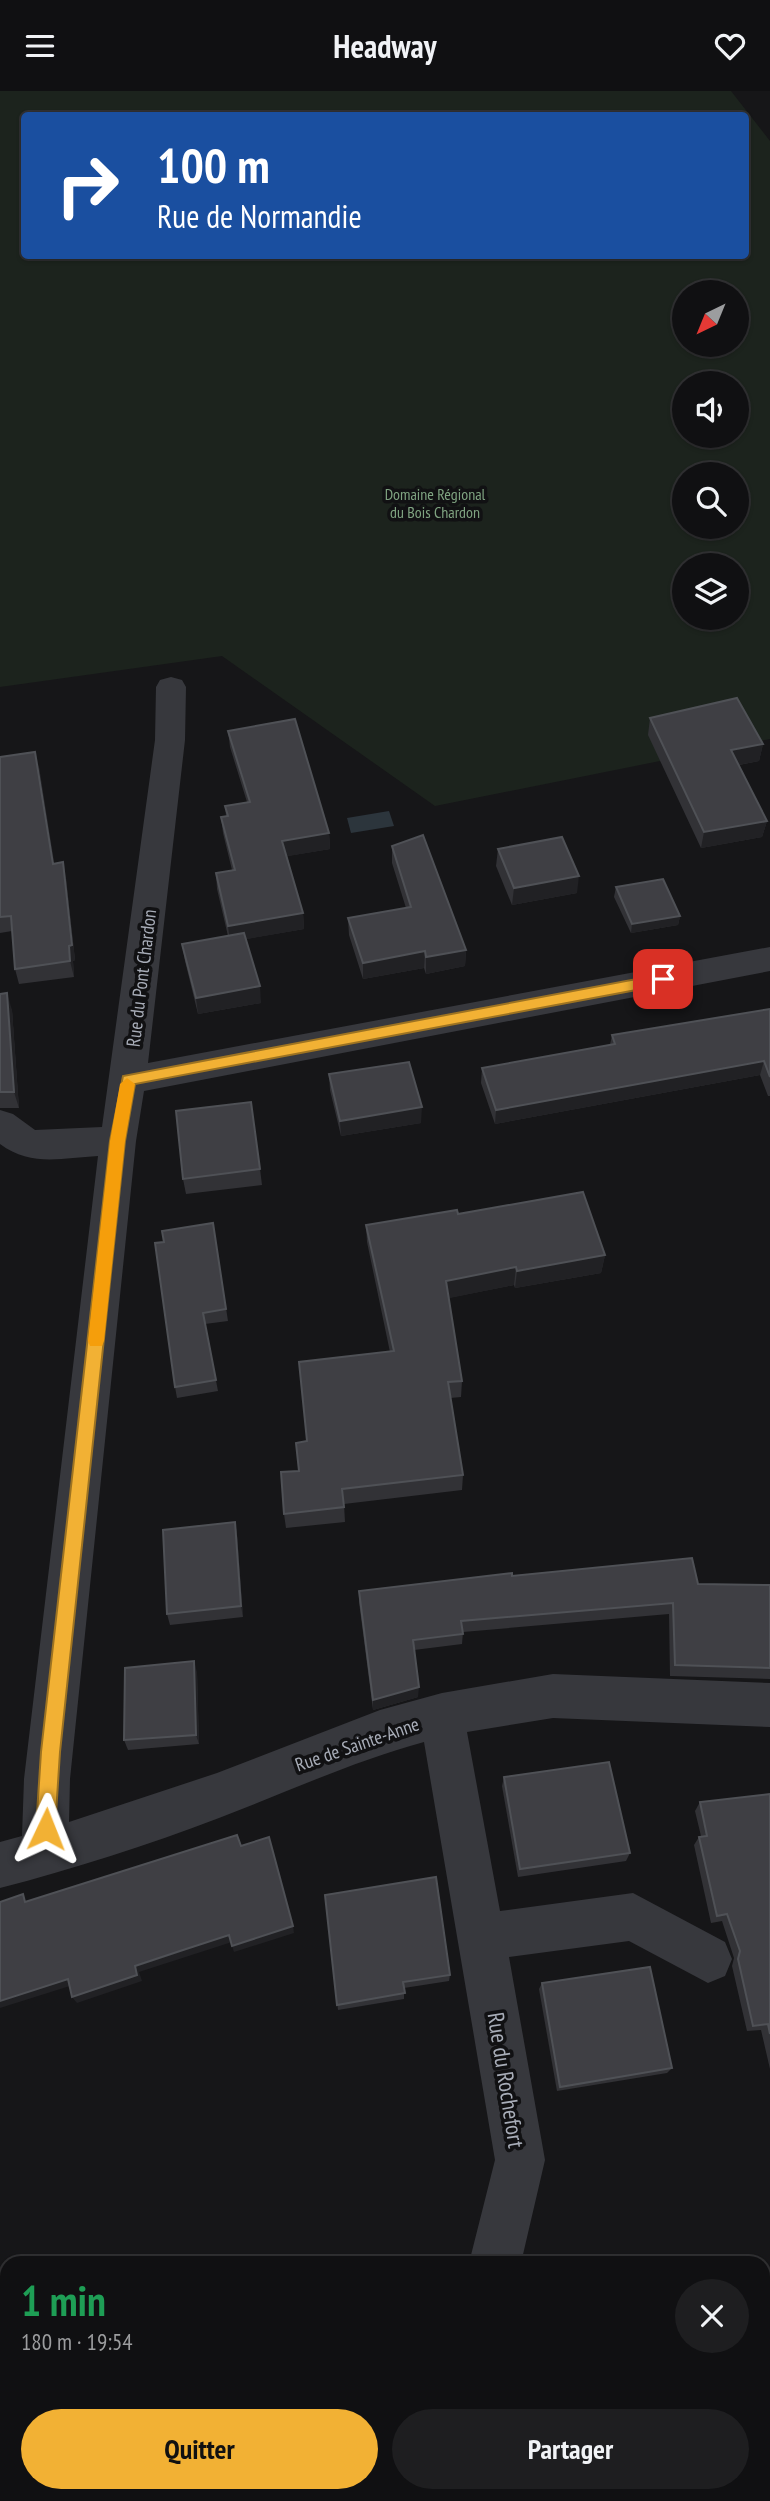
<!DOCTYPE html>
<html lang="fr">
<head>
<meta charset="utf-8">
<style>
  body { margin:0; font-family:"PT Sans Narrow",sans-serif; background:#1e1e20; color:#f1f3f6; height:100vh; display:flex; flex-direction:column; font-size:26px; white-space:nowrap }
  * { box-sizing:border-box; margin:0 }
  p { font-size:23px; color:#9c9d9f }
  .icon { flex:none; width:38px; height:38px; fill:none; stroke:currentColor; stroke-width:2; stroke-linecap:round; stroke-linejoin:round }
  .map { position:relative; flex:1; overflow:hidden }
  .sheet { position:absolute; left:0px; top:2165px; width:770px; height:247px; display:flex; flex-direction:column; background:#101012; border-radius:21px 21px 0 0; box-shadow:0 2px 5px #0004,0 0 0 2px #303032 }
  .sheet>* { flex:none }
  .guide { position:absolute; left:21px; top:21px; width:728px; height:147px; border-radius:7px; box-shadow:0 2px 5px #0004,0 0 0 2px #303032; background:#1a4fa0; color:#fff; overflow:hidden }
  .needle { width:46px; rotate:223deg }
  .tools { position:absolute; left:672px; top:189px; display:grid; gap:14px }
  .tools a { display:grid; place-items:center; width:77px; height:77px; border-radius:50%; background:#101012; box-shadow:0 2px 5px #0004,0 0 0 2px #303032; font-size:35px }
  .pin { position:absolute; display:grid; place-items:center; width:60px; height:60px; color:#fff; margin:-30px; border-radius:14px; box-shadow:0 4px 10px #0006 }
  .me { position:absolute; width:77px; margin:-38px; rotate:2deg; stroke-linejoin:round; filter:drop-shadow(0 0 5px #0008) }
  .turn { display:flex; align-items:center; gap:24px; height:147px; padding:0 21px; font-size:32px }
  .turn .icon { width:91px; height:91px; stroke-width:2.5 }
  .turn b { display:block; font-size:49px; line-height:60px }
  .round { display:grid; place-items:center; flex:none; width:74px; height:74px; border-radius:37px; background:#1e1e20 }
  .head { display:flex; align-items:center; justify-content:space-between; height:119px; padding:0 21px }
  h1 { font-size:42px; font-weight:800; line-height:52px; color:#1e9e55 }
  .primary-button { display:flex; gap:14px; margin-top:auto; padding:14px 21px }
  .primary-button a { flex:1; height:80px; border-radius:42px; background:#f2b134; color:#111; font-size:28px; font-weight:800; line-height:80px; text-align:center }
  .primary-button a+a { background:#1e1e20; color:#f1f3f6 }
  header { display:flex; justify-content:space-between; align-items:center; height:91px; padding:0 21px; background:#101012; font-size:32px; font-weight:800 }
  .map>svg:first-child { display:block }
  .green { fill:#1c231d; fill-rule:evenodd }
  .water { fill:#2c353c }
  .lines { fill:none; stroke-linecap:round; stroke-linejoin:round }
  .minor { fill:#37383d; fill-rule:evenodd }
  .wall { fill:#323236 }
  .shaded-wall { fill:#212124 }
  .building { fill:#3f3f44; stroke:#4f5156; stroke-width:2 }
  .route { fill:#f2b134; stroke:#9d7322; stroke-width:2 }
  .slow { fill:#f59e0b }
  .labels { text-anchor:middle; stroke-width:7; stroke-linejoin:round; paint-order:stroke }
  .far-park-label { font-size:16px; fill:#7fa381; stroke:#111113 }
  .street-label { font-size:19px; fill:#a8adb8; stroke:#111113 }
  .near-street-label { font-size:23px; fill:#a8adb8; stroke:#111113 }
</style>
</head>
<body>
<header><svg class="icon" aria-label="menu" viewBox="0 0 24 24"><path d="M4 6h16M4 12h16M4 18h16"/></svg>Headway<svg class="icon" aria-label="heart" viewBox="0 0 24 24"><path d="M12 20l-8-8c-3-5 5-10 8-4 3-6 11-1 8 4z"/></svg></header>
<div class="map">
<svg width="770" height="2410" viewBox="0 0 770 2410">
  <rect width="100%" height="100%" fill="#161618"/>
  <path class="green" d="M0,0h731l39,50v598l-335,67 -213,-150 -222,31zM24,24h722v140h-722zM684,201h53v53h-53zM684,292h53v53h-53zM684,383h53v53h-53zM684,474h53v53h-53z"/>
  <path class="water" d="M389,720l5,15 -43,7 -4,-15z"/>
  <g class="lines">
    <g class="minor">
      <path d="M171,586l11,3 4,7 -1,53 -37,323 622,-116v24l-626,120 -8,50 -66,638 -1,43 148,-49 163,-63 62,-17 111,-19 217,9v44l-217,-9 -86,14 33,179 133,-18 92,49 7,17 -7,17 -17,7 -79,-42 -120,16 36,203 -24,103h-52l26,-103 -71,-418c-70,19 -137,50 -205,76 -71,27 -145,51 -219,70v-46l22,-6 2,-57 74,-623c-37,2 -67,11 -98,-12v-34l13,4 22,16 67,-3 53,-387 1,-53 4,-7z"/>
      <path d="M464,2404h56l1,6h-56z"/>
    </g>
  </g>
  <g class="wall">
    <path d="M650,627l113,26 -4,17 -20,4 28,56 -5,16 -61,11 -53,-113z"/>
    <path d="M228,640l101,102 1,16 -43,7 16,57 1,16 -58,10 15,64 -63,11 -13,-53 -3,-17 46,-8 -11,-47 -1,-16 16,-3 -9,-37 -2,-16 5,-1 -1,-10 22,-4 -17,-55z"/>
    <path d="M0,666l39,10 15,97 12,14 9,82 -2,1 1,16 -55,7 -4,-15 -3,-38 -12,2z"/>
    <path d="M392,755l74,104 -1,16 -39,8 -2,-6 -61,11 -14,-44 -1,-17 58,-10 -14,-45z"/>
    <path d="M498,758l79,44 -65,12 -16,-39z"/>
    <path d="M616,796l64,29 -2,9 -47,8 -17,-36z"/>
    <path d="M0,903l12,16 7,98h-19z"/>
    <path d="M770,918v87h-2l-8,-21 -265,49 -14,-41 1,-15 128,-23 2,-10z"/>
    <path d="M329,983l92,49 -80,13 -11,-46z"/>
    <path d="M260,1078l2,16 -76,9 -3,-15z"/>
    <path d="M458,1123l147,41 -4,18 -86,15 -1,-3 -66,13 14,83 -1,16 -11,1 13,77 -1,15 -118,14 1,18 -59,6 -2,-14 15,-43 8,-30 83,-89 -23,-110 -1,-17z"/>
    <path d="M213,1132l15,98 -23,3 13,67 -41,7 -2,-11 -11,-145z"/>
    <path d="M235,1431l2,12 6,83 -73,8 -3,-11z"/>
    <path d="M512,1485l186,8 72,1v94l-100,-3 -1,-62 -206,18 -1,12 -48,6 4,47 -45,13 -14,-108v-11z"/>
    <path d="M197,1581l2,72 -71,6 -4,-10z"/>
    <path d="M504,1686l126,76 -4,8 -108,16 -16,-91z"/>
    <path d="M770,1703v275l-9,-39 -14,1 -15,-65 2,-8 -12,-37 -11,2 -17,-78 5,-8 2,-1 -6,-25 5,-9z"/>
    <path d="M325,1804l125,80 -1,6 -45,7v11l-66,11z"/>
    <path d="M542,1892l130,85 -5,5 -110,18 -18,-102z"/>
  </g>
  <g class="shaded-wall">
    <path d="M763,653l-4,17 -31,6 3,-17z"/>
    <path d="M35,661l4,15 18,112 -4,-15z"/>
    <path d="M767,730l-5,16 -61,11 3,-16z"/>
    <path d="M329,742l1,16 -47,8 -1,-16z"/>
    <path d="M63,771l3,16 9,82 -2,1 1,16 -4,-16z"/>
    <path d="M579,785l-2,17 -65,12 2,-17z"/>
    <path d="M303,822l1,16 -74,13 -2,-16z"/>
    <path d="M680,825l-2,9 -47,8 1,-9z"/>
    <path d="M466,859l-1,16 -39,8v-17z"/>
    <path d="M425,860l-1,17 -61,11v-16z"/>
    <path d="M260,895l1,17 -63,11 -2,-16z"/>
    <path d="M7,902l5,17 7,98 -5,-16z"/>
    <path d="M764,970l-4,14 -265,49 1,-14z"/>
    <path d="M422,1016l-1,16 -80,13 -1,-15z"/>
    <path d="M605,1164l-4,18 -86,15 2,-17z"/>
    <path d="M516,1176l-2,18 -69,14 1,-18z"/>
    <path d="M235,1431l2,12 6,83 -2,-11z"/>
    <path d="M194,1570l3,11 2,72 -3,-9z"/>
    <path d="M419,1596l-1,10 -45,13v-10z"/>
    <path d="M293,1835l1,7 -60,19 -2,-6z"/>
    <path d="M229,1844l3,7 -93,30 3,9 -65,22 -5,-6 63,-31z"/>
    <path d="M68,1888l5,6 -73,23v-7z"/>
  </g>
  <g class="building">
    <path d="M737,607l26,46 -32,6 36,71 -63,11 -54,-114z"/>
    <path d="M295,628l34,114 -47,8 21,72 -75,13 -12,-53 19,-3 -14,-53 7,-1 -3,-10 25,-4 -22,-71z"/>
    <path d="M35,661l18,112 10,-2 9,83 -3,1 1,15 -55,8 -4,-53 -11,1v-160z"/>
    <path d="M423,744l43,115 -40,7 -1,-6 -62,12 -15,-45 63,-11 -19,-61z"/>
    <path d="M562,746l17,39 -65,12 -16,-39z"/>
    <path d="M663,788l17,37 -48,8 -16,-37z"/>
    <path d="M244,842l16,53 -64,12 -14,-54z"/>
    <path d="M7,902l7,99h-14v-98z"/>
    <path d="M770,918v68l-6,-16 -268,49 -14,-42 133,-24 -3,-9z"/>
    <path d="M409,971l13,45 -82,14 -11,-47z"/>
    <path d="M251,1011l9,67 -77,10 -7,-68z"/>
    <path d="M583,1101l22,63 -88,16 -1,-4 -70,14 16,100 -14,1 15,93 -121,14 2,18 -60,7 -3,-42 18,-1 -3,-28 11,-2 -8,-79 95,-11 -28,-126 91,-15 1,4z"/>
    <path d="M213,1132l13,86 -23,4 13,67 -41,7 -20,-144 9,-1 -2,-11z"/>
    <path d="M235,1431l6,84 -74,8 -4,-84z"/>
    <path d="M692,1467l6,26 72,1v83l-95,-3 -2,-62 -212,18 2,13 -50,6 6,47 -46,13 -14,-109 153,-18v3z"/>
    <path d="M194,1570l2,74 -72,5 1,-72z"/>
    <path d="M609,1671l21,91 -110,16 -16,-92z"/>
    <path d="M770,1703v240l-2,-10 -15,2 -15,-67 2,-8 -13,-37 -10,2 -18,-79 8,-1 -7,-34z"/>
    <path d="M237,1744l4,11 28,-9 24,89 -61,20 -3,-11 -49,16 -45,15 2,9 -65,22 -4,-18 -68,22v-99l23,-8 2,8z"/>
    <path d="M436,1786l14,98 -47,7 2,11 -68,12 -12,-110z"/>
    <path d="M650,1876l22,101 -112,19 -18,-104z"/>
  </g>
  <path class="route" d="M663,883l7,5 -7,6 -528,99 -10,57 -65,611 -5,77 -3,7 -6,2 -7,-2 -3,-7 5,-77 69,-611 13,-65z"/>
  <path class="slow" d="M127,987l8,6 -10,57 -21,200 -2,5h-12l-2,-5 22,-200 10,-57z"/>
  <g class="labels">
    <g class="far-park-label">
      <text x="435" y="409">Domaine Régional<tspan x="435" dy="18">du Bois Chardon</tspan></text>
    </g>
    <g class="street-label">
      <text transform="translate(141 887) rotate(-83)" y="7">Rue du Pont Chardon</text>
      <text transform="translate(357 1653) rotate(-19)" y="7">Rue de Sainte-Anne</text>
    </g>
    <g class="near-street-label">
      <text transform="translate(506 1989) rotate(81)" y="8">Rue du Rochefort</text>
    </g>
  </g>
</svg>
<div class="tools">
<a><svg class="needle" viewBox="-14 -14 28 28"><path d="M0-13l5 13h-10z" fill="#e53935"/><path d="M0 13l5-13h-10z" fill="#9c9d9f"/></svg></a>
<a><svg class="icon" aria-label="sound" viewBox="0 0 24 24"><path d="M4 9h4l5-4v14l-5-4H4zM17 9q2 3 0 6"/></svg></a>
<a><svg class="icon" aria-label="search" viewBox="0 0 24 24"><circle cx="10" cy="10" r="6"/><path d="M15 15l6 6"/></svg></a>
<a><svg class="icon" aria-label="layers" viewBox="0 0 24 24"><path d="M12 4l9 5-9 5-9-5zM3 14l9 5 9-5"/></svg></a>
</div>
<div class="pin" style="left:663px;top:888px;background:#d93025"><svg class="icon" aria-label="arrive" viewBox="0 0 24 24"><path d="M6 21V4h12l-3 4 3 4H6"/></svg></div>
<svg class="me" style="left:46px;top:1738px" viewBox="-20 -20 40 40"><path d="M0-17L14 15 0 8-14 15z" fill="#f2b134" stroke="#fff" stroke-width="4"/></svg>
<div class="guide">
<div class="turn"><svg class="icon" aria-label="right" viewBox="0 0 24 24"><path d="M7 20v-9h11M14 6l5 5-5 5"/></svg><div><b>100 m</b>Rue de Normandie</div></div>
</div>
<section class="sheet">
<div class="head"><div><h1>1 min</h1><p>180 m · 19:54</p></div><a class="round"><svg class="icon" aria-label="close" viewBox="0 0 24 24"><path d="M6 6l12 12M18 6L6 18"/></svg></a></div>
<div class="primary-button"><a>Quitter</a><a>Partager</a></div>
</section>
</div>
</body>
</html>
